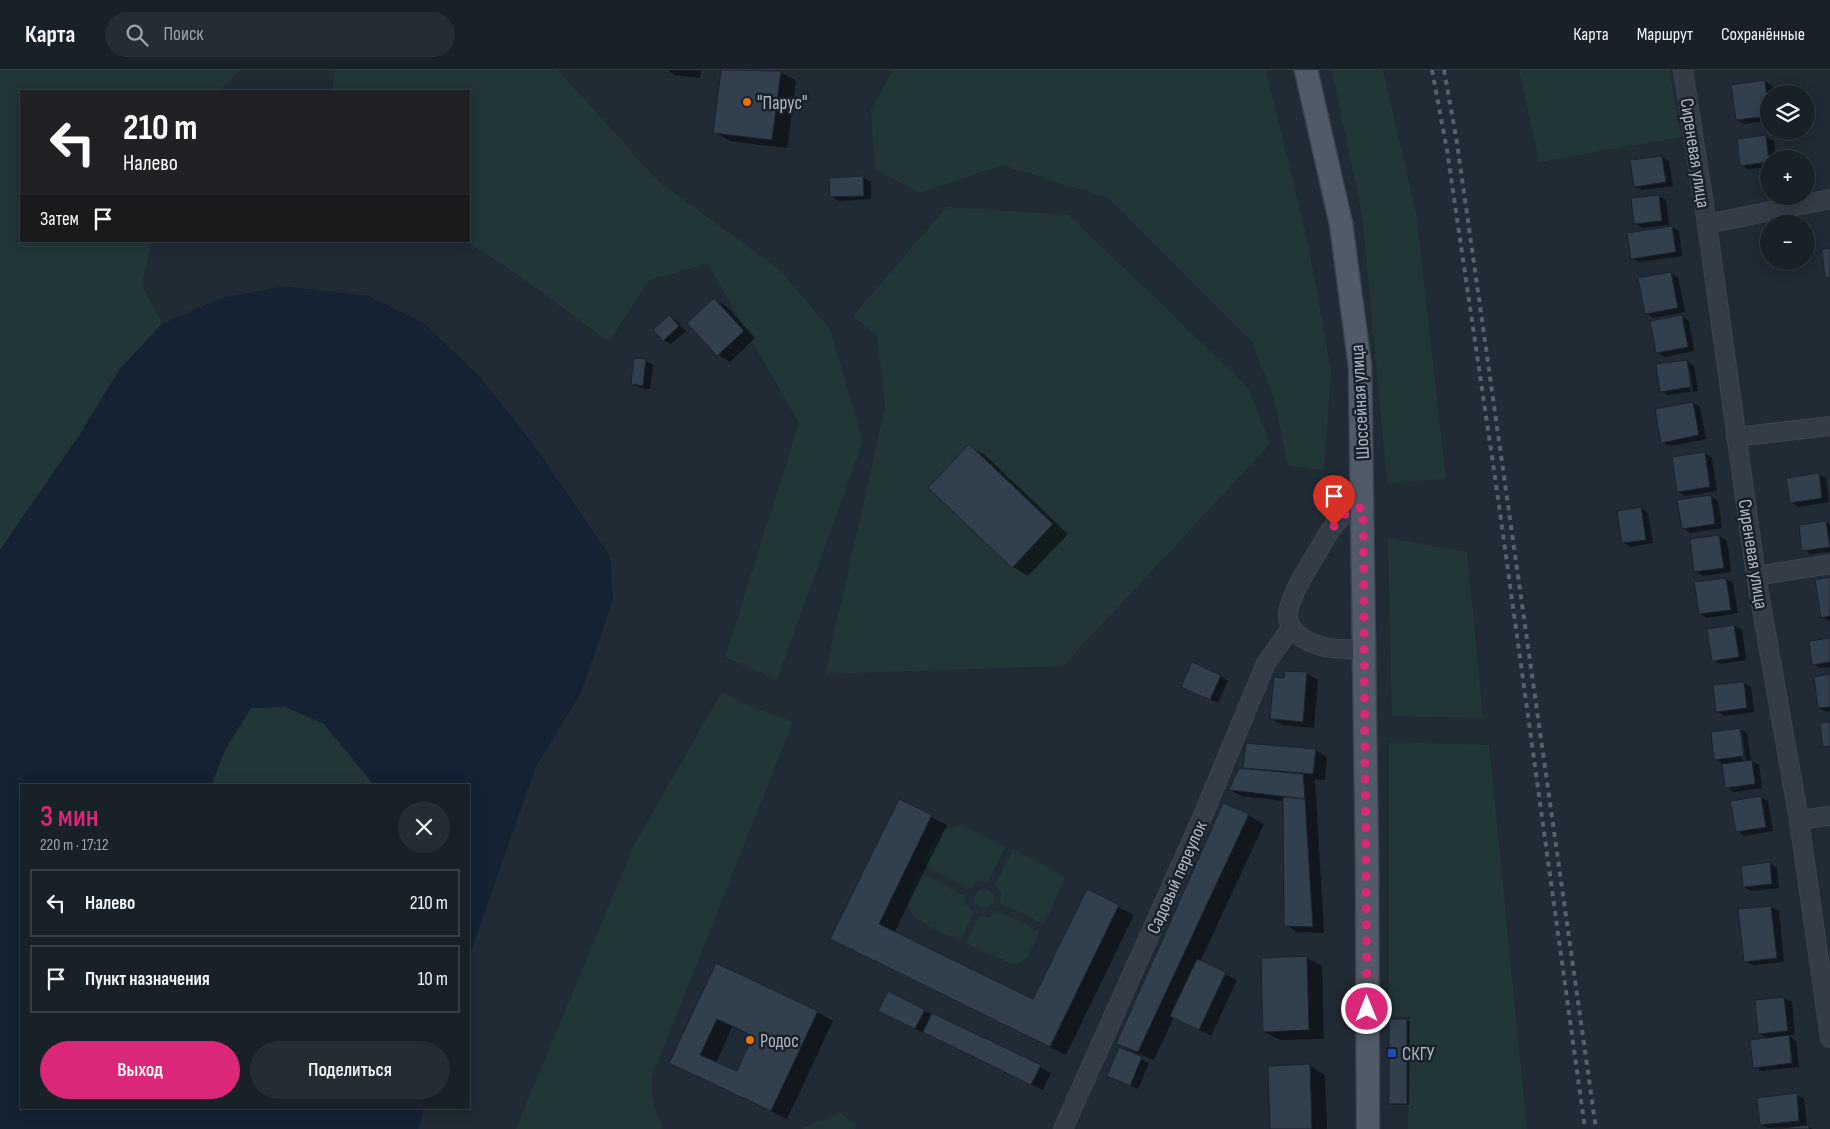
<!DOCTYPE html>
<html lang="ru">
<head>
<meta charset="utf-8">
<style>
  body { margin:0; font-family:"Sofia Sans Condensed",sans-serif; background:#252d34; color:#f1f3f6; height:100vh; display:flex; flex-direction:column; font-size:19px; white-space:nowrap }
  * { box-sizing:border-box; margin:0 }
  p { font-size:16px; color:#9fa3a8 }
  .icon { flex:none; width:28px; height:28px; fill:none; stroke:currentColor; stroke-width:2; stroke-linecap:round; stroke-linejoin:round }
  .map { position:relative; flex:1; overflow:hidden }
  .side { position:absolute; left:20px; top:714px; width:450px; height:325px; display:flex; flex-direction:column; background:#182028; border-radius:0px; box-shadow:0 2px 12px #0003,0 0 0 1px #363e45 }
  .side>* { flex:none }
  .banner { position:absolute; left:20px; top:20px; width:450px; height:152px; border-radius:0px; box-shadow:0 2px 12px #0003,0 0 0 1px #363e45; background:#202124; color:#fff; overflow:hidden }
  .tools { position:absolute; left:1760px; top:15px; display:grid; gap:10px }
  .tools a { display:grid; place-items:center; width:55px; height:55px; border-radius:50%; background:#182028; box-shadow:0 2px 12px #0003,0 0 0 1px #363e45; font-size:25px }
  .pin { position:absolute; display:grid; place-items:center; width:42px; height:42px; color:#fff; margin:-51px -21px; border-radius:50% 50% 50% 0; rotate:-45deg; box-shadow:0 0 5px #0007 }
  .pin .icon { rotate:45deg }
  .me { position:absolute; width:55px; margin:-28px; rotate:0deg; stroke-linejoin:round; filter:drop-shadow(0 0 4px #0008) }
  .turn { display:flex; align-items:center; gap:18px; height:105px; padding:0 20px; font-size:22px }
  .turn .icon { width:65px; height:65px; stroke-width:2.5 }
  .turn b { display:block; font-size:35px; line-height:42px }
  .then { display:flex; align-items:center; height:48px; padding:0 20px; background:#0003; gap:10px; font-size:19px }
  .round { display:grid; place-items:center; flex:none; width:52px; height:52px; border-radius:26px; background:#252d34 }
  .headline { display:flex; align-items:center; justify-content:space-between; height:85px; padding:0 20px }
  h1 { font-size:30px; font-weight:600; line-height:38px; color:#db2777 }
  .action { display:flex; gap:10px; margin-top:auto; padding:10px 20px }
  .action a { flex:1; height:58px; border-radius:30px; background:#db2777; color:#fff; font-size:20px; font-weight:600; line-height:58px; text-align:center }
  .action a+a { background:#252d34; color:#f1f3f6 }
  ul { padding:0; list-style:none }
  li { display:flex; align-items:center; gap:15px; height:68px; margin:0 10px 8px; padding:0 10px; border:2px solid #363e45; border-radius:0px }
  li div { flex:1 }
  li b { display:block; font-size:19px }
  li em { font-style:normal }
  header { display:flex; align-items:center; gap:30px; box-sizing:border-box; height:70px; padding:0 25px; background:#182028; border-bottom:1px solid #363e45 }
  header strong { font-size:24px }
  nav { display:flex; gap:28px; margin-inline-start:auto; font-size:18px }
  .search { width:350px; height:45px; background:#252d34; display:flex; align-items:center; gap:12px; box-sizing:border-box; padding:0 18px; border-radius:28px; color:#9fa3a8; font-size:19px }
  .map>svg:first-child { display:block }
  .green { fill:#223637 }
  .water { fill:#142233 }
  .shadow { fill:#0007; fill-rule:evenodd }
  .building { fill:#323f4d; stroke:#1b232d; fill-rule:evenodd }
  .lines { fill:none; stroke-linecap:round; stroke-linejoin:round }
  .minor-casing { stroke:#3d4550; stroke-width:20 }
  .major-casing { stroke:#3d4550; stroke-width:25 }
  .minor { stroke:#333c47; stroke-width:18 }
  .major { stroke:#515b67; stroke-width:22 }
  .rail { stroke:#55616e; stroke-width:4; stroke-dasharray:5 5; stroke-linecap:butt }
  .route { stroke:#db2777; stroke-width:9; stroke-dasharray:0 16.2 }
  .food-dot { fill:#e8710a; stroke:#19212b; stroke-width:2 }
  .transit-dot { fill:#1a4fb4; stroke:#19212b; stroke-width:2 }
  .labels { text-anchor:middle; stroke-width:5; stroke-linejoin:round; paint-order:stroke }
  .poi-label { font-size:19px; fill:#adb7c4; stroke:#19212b; text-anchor:start }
  .street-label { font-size:19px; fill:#adb7c4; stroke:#19212b }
</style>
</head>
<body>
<header>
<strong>Карта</strong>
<div class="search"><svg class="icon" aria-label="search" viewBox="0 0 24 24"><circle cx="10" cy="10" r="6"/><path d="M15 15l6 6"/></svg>Поиск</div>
<nav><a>Карта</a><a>Маршрут</a><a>Сохранённые</a></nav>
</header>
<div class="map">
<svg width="1830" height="1059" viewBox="0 0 1830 1059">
  <rect width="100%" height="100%" fill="#202b36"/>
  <g class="green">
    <path d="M0,0h241l-22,21h-198v150h131l-10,44 20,39 -43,46 -39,64 -80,116z"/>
    <path d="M327,0h231l101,112 120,87 51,60 33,112 -86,239 -52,-23 74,-234 -91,-159 -59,16 -40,62 -92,-68 -51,-33h3v-150h-137l3,-20z"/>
    <path d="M893,0h373l42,174 23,126 -7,100 -37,-5 -12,-64 -24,-61 -143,-142 -106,-33 -83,28 -44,-24 -4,-59z"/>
    <path d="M1332,0h51l33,143 30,266 -59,4 -24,-262z"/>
    <path d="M1519,0h150l12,67 -142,25z"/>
    <path d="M947,137l122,8 180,174 21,55 -207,222 -238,8 60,-267 -8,-71 -24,-20z"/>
    <path d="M1388,468l79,14 16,166 -91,-2z"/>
    <path d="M722,622l32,16 39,14 -141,355v22l10,30h-146l119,-286z"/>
    <path d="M286,637l38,17 50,61h-163l14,-35 26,-42z"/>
    <path d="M1389,672l100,3 38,384h-119l1,-112h-20z"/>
    <path d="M962,756l43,21 -17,35 -8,-1 -10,7 -47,-23c8,-18 14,-41 39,-39z"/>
    <path d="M1013,779l43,22 7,7v4l-19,42 -44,-21 1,-10 -6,-8z"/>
    <path d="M919,802l46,24 1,9 8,8 -14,28c-15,-8 -57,-21 -52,-43 2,-8 7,-17 11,-26z"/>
    <circle cx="984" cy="829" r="10"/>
    <path d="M997,840l42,22 -11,24 -3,3 -9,5h-4l-46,-21 13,-27 10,1z"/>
    <path d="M839,1042l16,12v5h-54z"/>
  </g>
  <path class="water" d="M283,216l86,10 55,27 56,54 54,68 76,111 3,43 -32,94 -45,73 -67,191v-172h-95l-50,-61 -38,-17 -35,1 -26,42 -14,35h-190v323h403l-6,21h-418v-579l80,-116 39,-64 43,-46 57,-25z"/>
  <g class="shadow">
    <path d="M667,0h34l-1,8 -25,-3z"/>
    <path d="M723,0h39l18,2 16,9 -9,67 -57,-7 -15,-9z"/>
    <path d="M1765,11l8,5 1,8h-5v26l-24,4 -8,-4z"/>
    <path d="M1766,67l8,4 2,18h-7v8l-21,2 -7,-4 -3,-25z"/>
    <path d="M1662,87l7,4 4,25 -31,4 -7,-4z"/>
    <path d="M863,107l8,5v17l-32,2 -8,-5 -1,-17z"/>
    <path d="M1659,126l7,4 3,25 -27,3 -7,-5z"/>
    <path d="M1671,157l8,4 3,25 -42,6 -8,-4z"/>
    <path d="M1671,203l7,4 7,35 -31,6 -8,-5z"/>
    <path d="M714,229l12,7 29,32 -25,24 -12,-7z"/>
    <path d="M1682,246l7,5 5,30 -30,6 -7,-5z"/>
    <path d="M669,247l8,4 9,10 -15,13 -7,-4z"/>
    <path d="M646,291l7,4 -3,24 -10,-1 -8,-4z"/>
    <path d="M1687,291l7,5 4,25 -5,1 -4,-27h-2l3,27 -22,3 -7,-4z"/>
    <path d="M1693,333l7,4 6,32 -36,7 -8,-4z"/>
    <path d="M969,376l16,9 83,79 -40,42 -15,-9z"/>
    <path d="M1705,383l7,5 5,33 -32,5 -7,-5z"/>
    <path d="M1818,404l8,4 3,24 -31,5 -7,-5z"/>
    <path d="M1711,426l7,5 4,27 -32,5 -7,-5z"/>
    <path d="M1641,438l7,5 5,30 -23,4 -7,-5z"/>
    <path d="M1826,452l4,3v27l-19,2 -7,-4z"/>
    <path d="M1719,466l8,5 4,31 -28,4 -7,-5z"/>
    <path d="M1830,508v43h-1l-7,-4z"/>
    <path d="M1726,509l7,4 5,30 -31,5 -7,-5z"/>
    <path d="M1734,556l8,4 4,30 -25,4 -8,-4 -4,-30z"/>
    <path d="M1830,570v27l-9,1 -8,-4z"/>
    <path d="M1286,602l21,2 11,6 -4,48 -31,-3 -12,-6 14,-40z"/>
    <path d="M1220,606l8,5 -10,22 -28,-13z"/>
    <path d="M1830,606v35l-3,1 -8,-4z"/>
    <path d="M1744,613l7,4 3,25 -29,4 -8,-5z"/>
    <path d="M1740,659l7,4 4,28 8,4 3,23 -28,4 -8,-5 -3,-23 -7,-5zM1739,663h3l4,29h-3z"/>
    <path d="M1247,674l68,6 12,7 -2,23 -10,-1 9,154 -27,-1 -11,-7 -2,-124 -42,-5 -12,-6 15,-20z"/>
    <path d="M1760,727l8,4 5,30 -28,5 -8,-5z"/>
    <path d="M899,731l48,24 -53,108 140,68 54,-110 46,24 -68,140 -235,-116z"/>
    <path d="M1248,745l16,9 -64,138 37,18 -26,56 -37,-19 -20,43 -21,-8 -16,-9z"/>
    <path d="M1769,793l8,5 2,20 -27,3 -8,-4z"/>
    <path d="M1771,837l8,4 5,51 -31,3 -8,-4 -6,-50z"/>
    <path d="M1307,888l15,8 2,73 -44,1 -16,-9z"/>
    <path d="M717,894l101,48 15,9 -46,98 -101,-48 -15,-9zM732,957l22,10 -17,36 -21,-10z"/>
    <path d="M888,923l163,80 -8,17 -119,-59 -1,2 -36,-18z"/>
    <path d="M1784,928l8,4 3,33h-8l9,6 3,26 -37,4 -8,-4 15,-28 -10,-6 -3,-32z"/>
    <path d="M1407,950l3,2 -1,83h-16l-3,-2z"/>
    <path d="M1119,979l30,14 -11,26 -22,-9z"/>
    <path d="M1310,996l15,9 2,54h-56z"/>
    <path d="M1796,1025l8,4 3,27 6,3h-29v-2l-16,1 -7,-4z"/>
  </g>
  <g class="building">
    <path d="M721,0l60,1 -9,69 -59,-7z"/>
    <path d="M1765,10l4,36 -33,4 -5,-35z"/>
    <path d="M1766,65l3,27 -29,4 -3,-27z"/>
    <path d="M1662,86l4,26 -32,5 -4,-27z"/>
    <path d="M863,106l1,20 -34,1 -1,-19z"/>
    <path d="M1659,125l3,26 -28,3 -3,-26z"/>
    <path d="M1672,156l4,26 -45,7 -4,-26z"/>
    <path d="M1830,178v29l-5,1 -3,-29z"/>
    <path d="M1671,202l7,36 -33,6 -7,-36z"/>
    <path d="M714,228l30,33 -27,25 -30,-33z"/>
    <path d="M669,245l10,11 -16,15 -10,-11z"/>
    <path d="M1682,245l6,32 -32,6 -6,-32z"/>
    <path d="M634,288l12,1 -3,27 -12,-2z"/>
    <path d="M1687,290l4,27 -31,5 -4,-28z"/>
    <path d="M1693,332l6,33 -38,8 -6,-34z"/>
    <path d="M969,374l84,80 -41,44 -84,-80z"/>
    <path d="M1705,382l5,35 -33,5 -5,-35z"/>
    <path d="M1819,403l3,25 -32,5 -4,-25z"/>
    <path d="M1711,425l4,29 -33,5 -5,-29z"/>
    <path d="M1641,437l5,33 -24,3 -5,-32z"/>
    <path d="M1826,451l4,26 -28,4 -3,-26z"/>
    <path d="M1719,465l5,33 -30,4 -4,-33z"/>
    <path d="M1830,507v39l-9,2 -6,-38z"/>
    <path d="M1726,508l5,32 -32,4 -5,-32z"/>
    <path d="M1734,555l5,32 -27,4 -5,-32z"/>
    <path d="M1830,568v24l-18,3 -3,-24z"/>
    <path d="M1192,592l29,13 -11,25 -29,-13z"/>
    <path d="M1285,601l22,1 -4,50 -33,-3 4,-42 10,1z"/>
    <path d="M1830,604v33l-12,1 -4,-31z"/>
    <path d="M1744,612l3,26 -31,4 -3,-27z"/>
    <path d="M1830,652v24l-7,1 -3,-24z"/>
    <path d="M1740,658l4,28 -30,4 -3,-28z"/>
    <path d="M1246,673l70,6 -3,25 -70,-6z"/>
    <path d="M1752,690l3,24 -30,4 -3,-24z"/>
    <path d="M1239,698l64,6 2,25 -76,-9z"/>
    <path d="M1761,726l5,31 -30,5 -6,-31z"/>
    <path d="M1283,727l22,2 8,128 -29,-1z"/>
    <path d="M899,729l33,16 -53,109 154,75 54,-110 32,16 -69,142 -220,-108z"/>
    <path d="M1223,733l26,11 -111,238 -22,-8z"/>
    <path d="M1770,792l2,22 -29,3 -2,-21z"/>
    <path d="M1771,836l6,52 -33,4 -6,-53z"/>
    <path d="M1307,886l2,74 -46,2 -2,-74z"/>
    <path d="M1197,889l29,13 -27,58 -29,-14z"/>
    <path d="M716,893l102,48 -47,100 -102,-48zM717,949l36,17 -16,35 -37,-16z"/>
    <path d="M888,921l37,19 -10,19 -37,-18z"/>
    <path d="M1784,927l4,34 -30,3 -3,-34z"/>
    <path d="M932,943l109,52 -10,20 -108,-53z"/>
    <rect x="1389" y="949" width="18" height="85"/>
    <path d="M1789,965l3,28 -39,5 -3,-28z"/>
    <path d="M1119,977l23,10 -12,29 -23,-10z"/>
    <path d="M1310,994l2,65h-42l-2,-63z"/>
    <path d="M1797,1023l2,28 -39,4 -3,-27z"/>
    <path d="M1808,1055l1,4h-34z"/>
  </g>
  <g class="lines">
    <defs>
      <g id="minor">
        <path d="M1683,0l24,154 49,352 43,244 31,218"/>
        <path d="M1707,154l123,-25"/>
        <path d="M1736,367l94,-11"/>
        <path d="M1363,437c-6,2 -13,3 -18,7 -14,11 -23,31 -33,47 -9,15 -21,34 -24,52 -1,7 3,15 8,20 18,17 46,17 69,16"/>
        <path d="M1756,506l74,-12"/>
        <path d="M1799,750l31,-4"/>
        <path d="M1063,1059l138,-309 65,-157 25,-35"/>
      </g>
      <path id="major" d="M1306,0l35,154 19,142 7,497 1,266"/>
    </defs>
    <use href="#minor" class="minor-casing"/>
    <use href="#major" class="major-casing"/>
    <use href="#minor" class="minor"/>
    <use href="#major" class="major"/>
    <g class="rail">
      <path d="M1432,0l15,80 51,348 87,631"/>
      <path d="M1444,0l13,73 139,986"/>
    </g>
  </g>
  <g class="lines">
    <path class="route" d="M1334,456l12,-13 17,-6 4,502"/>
  </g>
  <g class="food-dot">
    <circle cx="747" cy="32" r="5"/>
    <circle cx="750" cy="970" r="5"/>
  </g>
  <rect class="transit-dot" x="1387" y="978" width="10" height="10" rx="2.5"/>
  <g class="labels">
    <g class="poi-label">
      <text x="757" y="39">"Парус"</text>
      <text x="760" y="977">Родос</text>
      <text x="1402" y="990">СКГУ</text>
    </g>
    <g class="street-label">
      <text transform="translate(1696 83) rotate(81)" y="7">Сиреневая улица</text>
      <text transform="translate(1359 332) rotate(-93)" y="7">Шоссейная улица</text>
      <text transform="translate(1754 484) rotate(81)" y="7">Сиреневая улица</text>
      <text transform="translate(1176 807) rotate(-66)" y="7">Садовый переулок</text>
    </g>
  </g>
</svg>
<div class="tools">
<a><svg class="icon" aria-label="layers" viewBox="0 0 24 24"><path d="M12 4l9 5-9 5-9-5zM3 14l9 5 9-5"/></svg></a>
<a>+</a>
<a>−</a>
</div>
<div class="pin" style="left:1334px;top:456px;background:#d93025"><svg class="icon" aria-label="arrive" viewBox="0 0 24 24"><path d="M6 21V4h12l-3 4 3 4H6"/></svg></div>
<svg class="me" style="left:1367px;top:939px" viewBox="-20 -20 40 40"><circle r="17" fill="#db2777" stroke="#fff" stroke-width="3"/><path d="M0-11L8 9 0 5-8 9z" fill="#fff"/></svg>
<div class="banner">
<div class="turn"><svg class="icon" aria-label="left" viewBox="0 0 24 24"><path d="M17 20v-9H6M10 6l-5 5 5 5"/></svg><div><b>210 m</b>Налево</div></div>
<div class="then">Затем<svg class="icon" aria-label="arrive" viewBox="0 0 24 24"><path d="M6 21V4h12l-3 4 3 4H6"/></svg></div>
</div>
<section class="side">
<div class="headline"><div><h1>3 мин</h1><p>220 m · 17:12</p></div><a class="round"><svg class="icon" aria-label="close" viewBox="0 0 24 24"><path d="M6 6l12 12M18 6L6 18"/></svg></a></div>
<ul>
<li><svg class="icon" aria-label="left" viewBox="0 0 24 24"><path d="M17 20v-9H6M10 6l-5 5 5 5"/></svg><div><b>Налево</b></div><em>210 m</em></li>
<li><svg class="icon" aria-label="arrive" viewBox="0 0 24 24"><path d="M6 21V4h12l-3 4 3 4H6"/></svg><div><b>Пункт назначения</b></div><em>10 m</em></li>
</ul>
<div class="action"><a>Выход</a><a>Поделиться</a></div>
</section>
</div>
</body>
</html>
